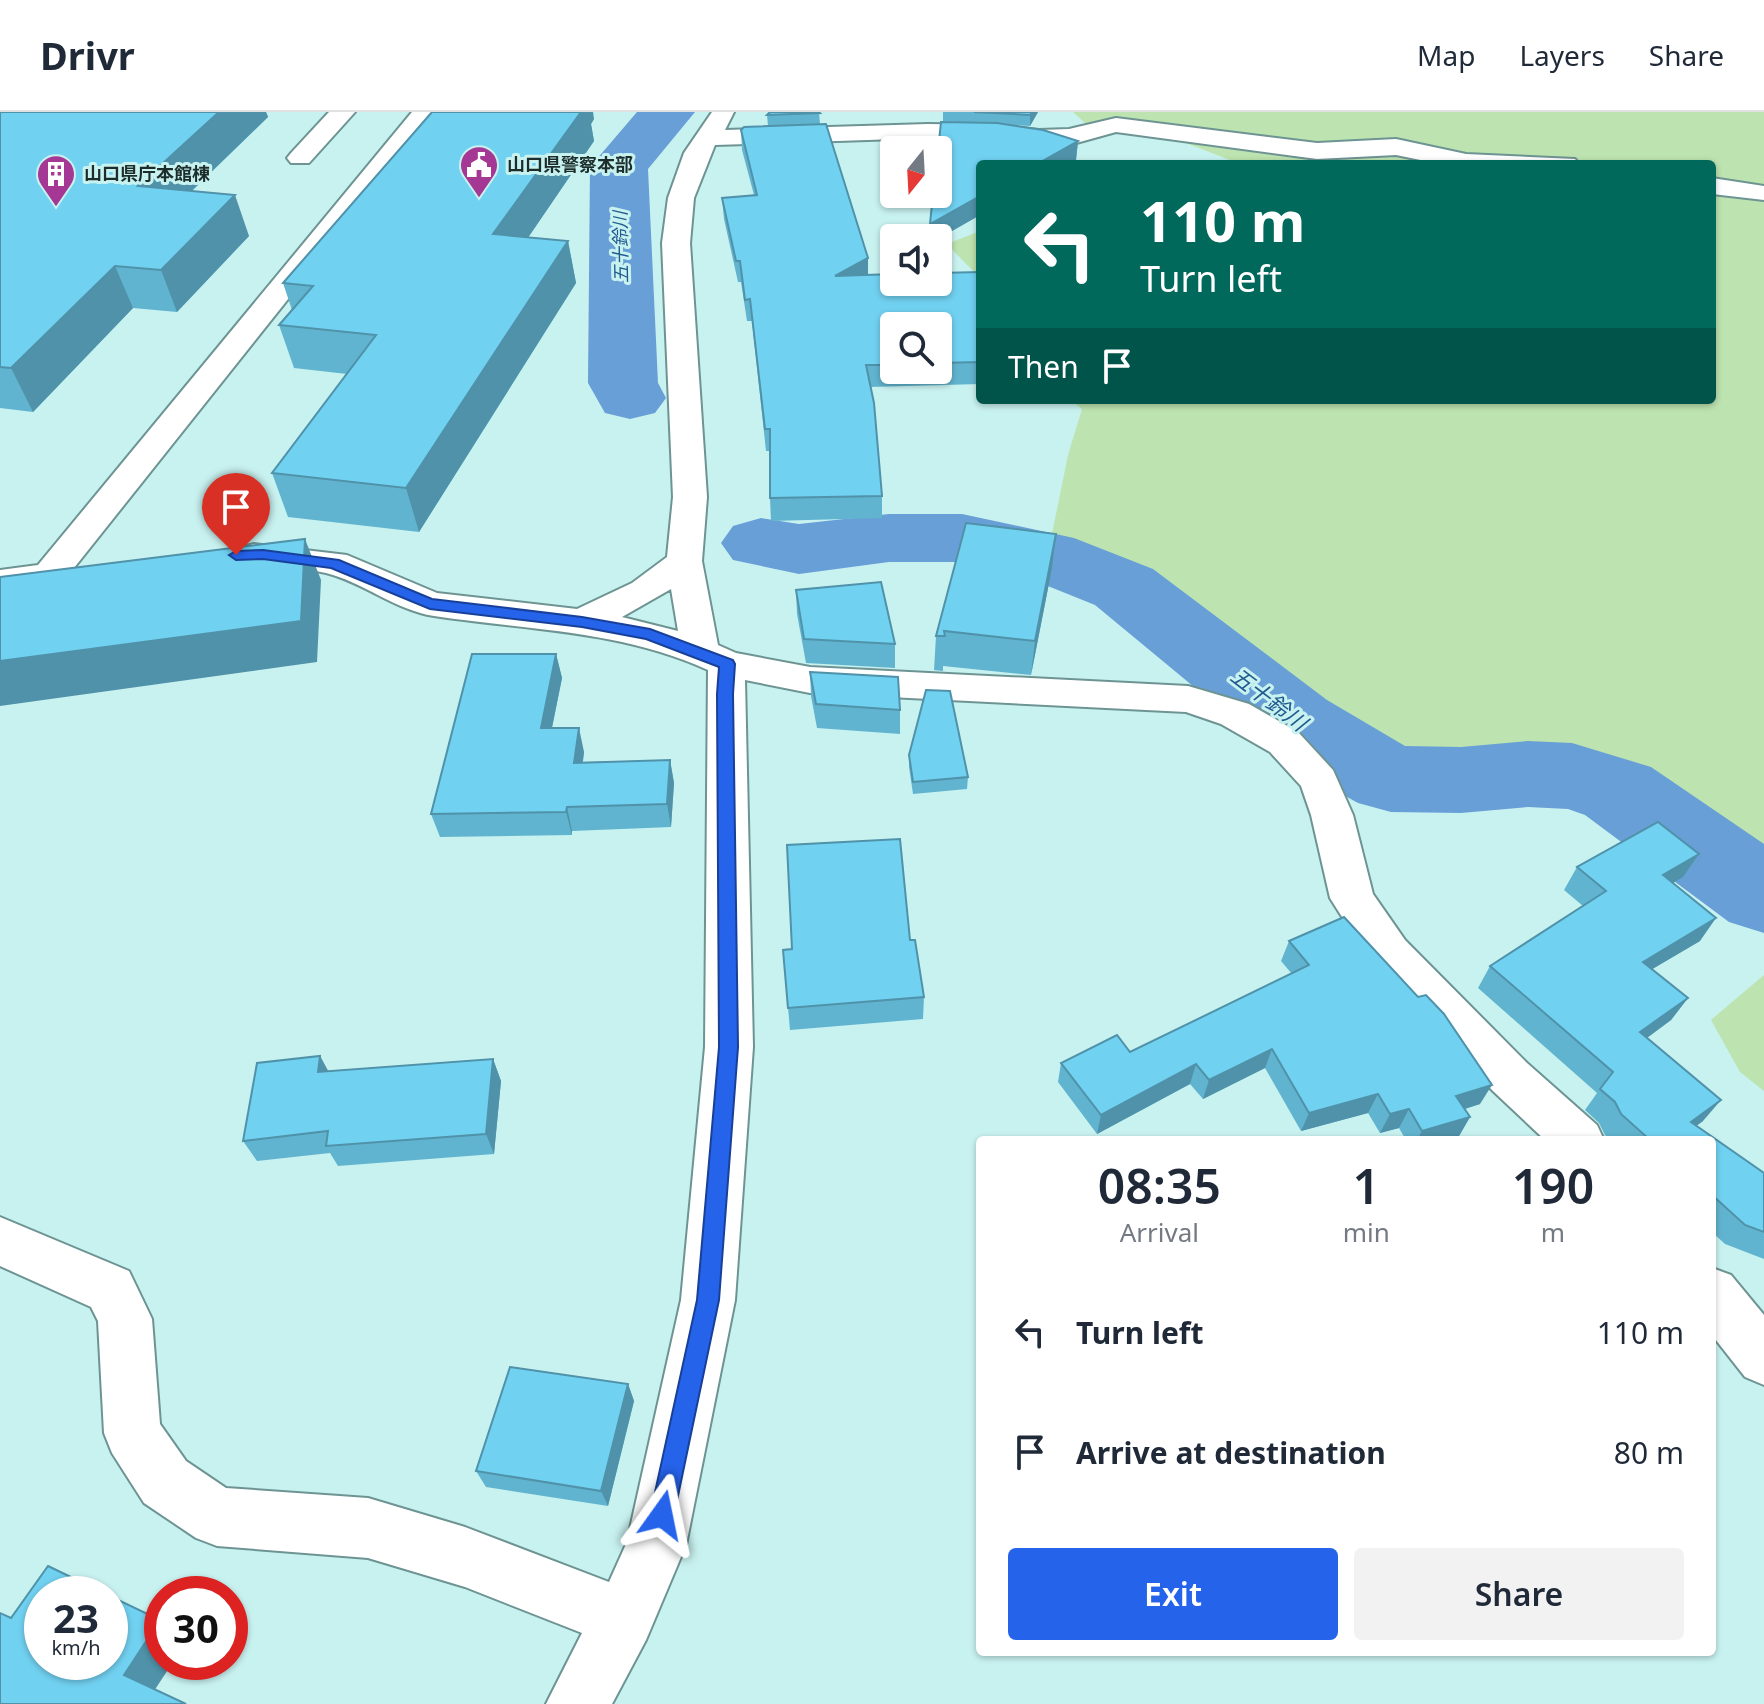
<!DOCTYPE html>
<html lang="en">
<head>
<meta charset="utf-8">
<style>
  body { margin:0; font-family:"Noto Sans","Noto Sans JP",sans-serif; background:#f2f2f3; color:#1f2937; height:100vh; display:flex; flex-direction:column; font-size:30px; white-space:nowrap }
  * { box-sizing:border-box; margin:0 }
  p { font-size:26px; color:#747a83 }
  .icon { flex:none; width:44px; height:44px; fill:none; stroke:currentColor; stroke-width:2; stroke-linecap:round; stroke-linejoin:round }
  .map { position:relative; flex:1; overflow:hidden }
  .drawer { position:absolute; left:976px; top:1024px; width:740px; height:520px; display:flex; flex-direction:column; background:#fff; border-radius:8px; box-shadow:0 2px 6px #0004 }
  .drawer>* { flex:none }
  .top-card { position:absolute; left:976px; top:48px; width:740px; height:244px; border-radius:8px; box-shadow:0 2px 6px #0004; background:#00695c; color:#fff; overflow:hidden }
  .needle { width:52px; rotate:198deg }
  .tools { position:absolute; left:880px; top:24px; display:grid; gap:16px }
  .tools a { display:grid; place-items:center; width:72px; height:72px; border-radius:8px; background:#fff; box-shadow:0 2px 6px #0004; font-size:40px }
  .speed { position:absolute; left:24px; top:1464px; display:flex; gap:16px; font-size:40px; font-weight:700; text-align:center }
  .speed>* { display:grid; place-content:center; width:104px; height:104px; border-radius:50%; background:#fff; box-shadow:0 2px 6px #0004; line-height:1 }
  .speed small { font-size:20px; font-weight:400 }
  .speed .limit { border:12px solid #d22; background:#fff; color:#111 }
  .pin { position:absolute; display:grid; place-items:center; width:68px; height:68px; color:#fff; margin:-82px -34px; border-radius:50% 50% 50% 0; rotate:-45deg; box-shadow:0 0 8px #0007 }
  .pin .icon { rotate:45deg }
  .me { position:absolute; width:88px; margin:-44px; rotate:12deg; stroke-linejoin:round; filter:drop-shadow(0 0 6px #0008) }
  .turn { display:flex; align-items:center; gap:28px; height:168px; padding:0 32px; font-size:36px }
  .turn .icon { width:104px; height:104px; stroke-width:2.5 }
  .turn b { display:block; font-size:56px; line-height:68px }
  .then { display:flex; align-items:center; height:76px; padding:0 32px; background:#0003; gap:16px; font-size:30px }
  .eta { display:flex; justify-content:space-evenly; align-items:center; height:136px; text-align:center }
  .eta b { font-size:48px; font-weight:600; line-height:56px }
  .cta { display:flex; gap:16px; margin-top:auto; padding:16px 32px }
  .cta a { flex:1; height:92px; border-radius:8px; background:#2563eb; color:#fff; font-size:32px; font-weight:600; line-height:92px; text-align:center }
  .cta a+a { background:#f2f2f3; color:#1f2937 }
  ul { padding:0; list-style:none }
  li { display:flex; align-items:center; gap:24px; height:120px; padding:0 32px }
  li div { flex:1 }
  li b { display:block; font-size:30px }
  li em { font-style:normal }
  header { display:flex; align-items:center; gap:48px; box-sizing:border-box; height:112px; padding:0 40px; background:#fff; border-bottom:2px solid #e0e1e3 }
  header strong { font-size:38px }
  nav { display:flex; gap:44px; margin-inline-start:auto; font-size:28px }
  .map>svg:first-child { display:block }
  .green { fill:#bde3b0 }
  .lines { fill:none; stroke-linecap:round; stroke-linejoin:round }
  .river { fill:#689fd7; fill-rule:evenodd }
  .minor-casing { stroke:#6d9493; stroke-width:4 }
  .minor { fill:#fff; fill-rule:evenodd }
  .wall { fill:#61b4cf; fill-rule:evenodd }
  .shaded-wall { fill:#4f92a9 }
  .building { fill:#71d1f1; stroke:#4f92a9; stroke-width:2 }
  .route { fill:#2563eb; stroke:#184099; stroke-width:2 }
  .labels { text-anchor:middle; stroke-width:6; stroke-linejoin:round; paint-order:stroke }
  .far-poi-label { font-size:18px; font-weight:bold; fill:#1c2d2c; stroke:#c8f2f0; text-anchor:start }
  .far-water-label { font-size:18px; font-style:italic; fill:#215a8f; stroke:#c8f2f0 }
  .water-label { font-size:22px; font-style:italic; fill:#215a8f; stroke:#c8f2f0 }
</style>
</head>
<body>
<header>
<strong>Drivr</strong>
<nav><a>Map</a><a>Layers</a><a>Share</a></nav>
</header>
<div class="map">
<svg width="1764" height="1592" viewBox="0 0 1764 1592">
  <rect width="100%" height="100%" fill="#c8f2f0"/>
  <g class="green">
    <path d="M1073,0h691v759l-115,-81 -101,-39 -104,8 -89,-28 -169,-130 -72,-47 -62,-20 16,-79 14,-46 -12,-9h642v-236h-478l1,-2 -93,-36 -57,-3z"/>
    <path d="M980,119v44l-5,-2 -28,-29z"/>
    <path d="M1764,863v116l-24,-19 -29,-52z"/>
  </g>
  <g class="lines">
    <g class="river">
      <path d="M637,0h58l-47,57 10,214 8,15 -11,15 -25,6 -25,-6 -17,-30 2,-216z"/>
      <path d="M889,402h73l112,24 79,31 174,131 78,46 56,1 67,-6 44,2 79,24 113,77v89l-35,-11 -144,-107 -17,-6 -40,-2 -67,6 -70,-1 -33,-9 -47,-26 -48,-33 -168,-139 -72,-29 -61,-14h-73l-90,12 -66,-14 -12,-17 12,-17 28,-8 38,6z"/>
    </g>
    <defs>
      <g id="minor">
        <path d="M329,0h26l-46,51h-18l-4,-5 4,-5z"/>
        <path d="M412,0h25l-375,471 -62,9v-22l38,-5z"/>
        <path d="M712,0h22l-9,18 203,-6 68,1 43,5 30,-1 47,-11 201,25 79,-4 70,15 109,5 4,5h-139l-44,-9 -79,4 -201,-27 -47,13 -30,1 -43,-7 -68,-1 -213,7 -21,53 -4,45 17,254 -5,64 16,84 18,8 74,14 378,19 61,18 49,28 35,38 20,45 20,79 32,46 122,123 70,62 7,15h-59l-52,-49 -120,-125 -43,-68 -19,-83 -10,-29 -31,-34 -49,-28 -35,-12 -376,-19 -65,-13 8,367 -18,253 -49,245 -40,95 -34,64h-66l36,-71 -117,-46 -97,-29 -151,-12 -21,-8 -52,-35 -32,-50 -8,-20 -6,-112 -7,-14 -91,-41v-49l129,54 23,48 8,105 26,37 40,27 142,10 97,29 144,55 18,-40 54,-242 24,-253 3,-377c-87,-40 -182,-40 -274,-54 -39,-6 -71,-34 -108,-43 -28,-6 -57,-3 -84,-10l-6,-8 6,-8 12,-3 93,11 90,38 140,16 55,-26 35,-26 6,-60 -11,-254 6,-45 16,-45zM671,477l7,42 -56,-14z"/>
        <path d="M1712,66l52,8v14l-52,-6z"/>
        <path d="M1712,1156l19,7 33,40v70l-19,-8 -33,-42z"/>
      </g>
    </defs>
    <use href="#minor" class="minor-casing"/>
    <use href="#minor" class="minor"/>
  </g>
  <g class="wall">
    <path d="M0,0h266l2,5 -76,74 57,45 -72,76 -44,-4 -100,104 -33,-4z"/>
    <path d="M819,0l1,12 -52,2 -1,-11z"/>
    <path d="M943,0h95l-8,14 -21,-1 69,16 -2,19 -7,4h-89v51l-42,24 30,-116 -25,-2z"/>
    <path d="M594,7l-3,5 3,17 -66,96 40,4 8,42 -157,249 -131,-15 -16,-44 75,-99 -53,-6 -15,-43 13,-15 -9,-27z"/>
    <path d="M741,18l127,128v17l112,-3v112l-110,3 12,109v22l-111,3 -1,-23v-47h-4l-14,-130h-5l-6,-39h-3l-14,-63 -2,-21 32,-3 -12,-45zM894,214h44v44h-44z"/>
    <path d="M1056,422l-4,34 -21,107 -88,-9v5l-9,-1 2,-34z"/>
    <path d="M796,478l99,54v24l-89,-5 -9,-49z"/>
    <path d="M556,542l6,24 -10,50 32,24 -1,10 87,-2 4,23 -3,44 -99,4v4l-132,2 -9,-23z"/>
    <path d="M810,560l90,38v24l-83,-6 -6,-32z"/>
    <path d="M909,643l59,22 -1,12 -54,5 -4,-27z"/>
    <path d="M1699,742l-16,23 -10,6 27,58 -48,28 36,29 -17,22 -24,18 56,83 -7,5 68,47v86l-39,-15 -13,-12v-92h-101l-6,-5 -6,-12 -14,-13 12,-17 -119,-105 12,-22 93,-60 -19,-16 13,-23z"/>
    <path d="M910,828l14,57 -1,22 -133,11 -7,-80z"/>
    <path d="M1289,829l191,163 -15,5 5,8 -11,19 -15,4h-38l-7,-12 -19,5 -12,-20 -67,18 -36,-63 -62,31 -13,-15 -93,50 -39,-52 3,-19 69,-11 162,-78 -11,-13z"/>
    <path d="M320,944l8,15 165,-12 8,22 -7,73 -156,12 -8,-13 -73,8 -14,-20z"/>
    <path d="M628,1272l6,17 -26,105 -122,-19 -10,-16z"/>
  </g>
  <g class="shaded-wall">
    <path d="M219,0h47l2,5 -114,110 -16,-41z"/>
    <path d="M575,0h18l1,7 -3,5 3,17 -92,135 -9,-42z"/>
    <path d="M1032,0h6l-8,14v-11z"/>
    <path d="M1078,29l-2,19 -7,4h-32z"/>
    <path d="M235,83l14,41 -72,76 -16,-42z"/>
    <path d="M980,84v19l-42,24v-1h-8v-14z"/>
    <path d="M568,129l8,42 -157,249 -13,-44z"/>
    <path d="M868,146v21l-33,-3z"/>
    <path d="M115,154l18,42 -100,104 -22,-44z"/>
    <path d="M1056,422l-4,34 -21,107 4,-34z"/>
    <path d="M305,427l16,41 -4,82 -317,44v-45z"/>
    <path d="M556,542l6,24 -15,74 -6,-24z"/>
    <path d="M579,616l5,24 -5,34 -5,-23z"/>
    <path d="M670,648l4,23 -3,44 -4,-23z"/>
    <path d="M567,695l5,24v4l-6,-23z"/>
    <path d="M1699,742l-16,23 -35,21 15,-23z"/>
    <path d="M1716,806l-16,23 -73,43 16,-22z"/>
    <path d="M1688,886l-17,22 -46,34 15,-22z"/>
    <path d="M1272,937l-7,19 -62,31 6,-19z"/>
    <path d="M320,944l12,22 -14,-6z"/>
    <path d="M493,947l8,22 -7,73 -8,-20z"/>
    <path d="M1196,952l-6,20 -93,50 4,-19z"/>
    <path d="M1492,973l-12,19 -35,11 11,-19z"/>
    <path d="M1378,982l-10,19 -67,18 8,-18z"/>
    <path d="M1721,988l-18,21 -26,19 14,-18z"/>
    <path d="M1409,997l-10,19 -19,5 10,-19z"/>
    <path d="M1470,1005l-11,19 -15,4h-27l5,-9z"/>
    <path d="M628,1272l6,17 -26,105 -7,-15z"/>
    <path d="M160,1508l2,1v41h11l-19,29 -30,-16z"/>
  </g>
  <g class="building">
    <path d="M0,0h219l-81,74 97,9 -74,75 -46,-4 -104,102 -11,-1z"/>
    <path d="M432,0h149l-88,122 75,7 -162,247 -134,-15 104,-138 -97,-10 34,-39 -30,-3z"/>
    <path d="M770,0h49l1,1 -53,2z"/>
    <path d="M974,0h58l-2,3z"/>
    <path d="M941,10l56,1 46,7 35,11 -41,23h-57v32l-50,28 3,-30h5v-43z"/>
    <path d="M826,12l42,134 -33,18 59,-2v8h44v-9l42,-1v90l-42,1v-37h-44v39h-28l8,38 8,93 -112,2v-69h-5l-15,-130 -5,1 -5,-39h-4l-14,-63 35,-3 -16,-65 3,-3z"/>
    <path d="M966,411l90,11 -21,107 -91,-10 1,5h-9z"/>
    <path d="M305,427l-4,82 -301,40v-84z"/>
    <path d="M881,470l14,62 -91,-5 -8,-49z"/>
    <path d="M472,542h84l-15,74h38l-5,35 96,-3 -3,44 -100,3 -1,5 -135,2z"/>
    <path d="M810,560l88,5 2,33 -84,-6z"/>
    <path d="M926,578l24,1 18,86 -55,5 -4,-27z"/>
    <path d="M1658,710l41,32 -36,21 53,43 -73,44 45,36 -48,34 81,68 -30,22 73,51v59l-19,-7 -33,-30v-55h-62l-29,-26 -6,-12 -15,-13 13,-17 -123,-106 116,-75 -29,-24z"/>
    <path d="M900,727l10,101h5l9,57 -136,11 -5,-58 9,-1 -5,-104z"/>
    <path d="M1344,805l74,80 8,-2 18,19 48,71 -36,11 14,21 -48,14 -13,-22 -19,5 -12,-20 -69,19 -37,-64 -63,31 -13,-16 -95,51 -40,-52 56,-28 13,17 179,-87 -20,-24z"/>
    <path d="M320,944l-2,16 175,-13 -7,75 -160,12 2,-15 -85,10 14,-78z"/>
    <path d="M510,1255l118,17 -27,107 -125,-20z"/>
    <path d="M48,1454l58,28h-64v68h68v-66l50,24 -36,55 62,29h-186v-91l11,5z"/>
  </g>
  <path class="route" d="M263,438l76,10 93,39 150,18 68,12 83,31 2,4 -2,30 5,353 -19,253 -45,215 -3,8 -9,4 -8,-4 -4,-8 47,-215 22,-253 -2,-353 2,-27 -73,-28 -64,-12 -152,-18 -99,-41 -68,-9 -27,1 -7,-5 7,-4z"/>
  <defs>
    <symbol id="civic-pin" viewBox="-11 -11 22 30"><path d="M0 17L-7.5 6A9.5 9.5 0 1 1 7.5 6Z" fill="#a53795" stroke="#c8f2f0"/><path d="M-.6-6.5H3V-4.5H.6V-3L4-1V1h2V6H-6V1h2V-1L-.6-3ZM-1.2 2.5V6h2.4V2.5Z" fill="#fff"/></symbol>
    <symbol id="building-pin" viewBox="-11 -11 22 30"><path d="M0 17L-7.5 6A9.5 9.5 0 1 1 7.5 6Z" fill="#a53795" stroke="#c8f2f0"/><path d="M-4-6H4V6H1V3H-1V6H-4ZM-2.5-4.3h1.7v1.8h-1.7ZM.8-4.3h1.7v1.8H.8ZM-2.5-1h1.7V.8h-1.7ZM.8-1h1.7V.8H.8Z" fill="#fff"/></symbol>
  </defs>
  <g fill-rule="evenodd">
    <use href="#civic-pin" x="457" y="31" width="44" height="60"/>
    <use href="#building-pin" x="34" y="40" width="44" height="60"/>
  </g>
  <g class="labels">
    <g class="far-poi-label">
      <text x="507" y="59">山口県警察本部</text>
      <text x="84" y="68">山口県庁本館棟</text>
    </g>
    <g class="far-water-label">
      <text transform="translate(621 135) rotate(-91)" y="6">五十鈴川</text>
    </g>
    <g class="water-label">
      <text transform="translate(1269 587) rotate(37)" y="8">五十鈴川</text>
    </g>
  </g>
</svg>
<div class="tools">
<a><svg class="needle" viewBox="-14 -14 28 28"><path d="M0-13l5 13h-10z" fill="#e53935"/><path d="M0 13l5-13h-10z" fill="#747a83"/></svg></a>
<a><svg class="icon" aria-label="sound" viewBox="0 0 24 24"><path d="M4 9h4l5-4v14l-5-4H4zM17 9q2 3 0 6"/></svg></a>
<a><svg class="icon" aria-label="search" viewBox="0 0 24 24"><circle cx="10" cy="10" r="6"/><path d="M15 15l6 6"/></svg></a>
</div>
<div class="speed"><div>23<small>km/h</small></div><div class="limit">30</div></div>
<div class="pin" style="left:236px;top:443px;background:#d93025"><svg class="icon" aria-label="arrive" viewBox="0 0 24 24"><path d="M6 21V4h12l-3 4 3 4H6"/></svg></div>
<svg class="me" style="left:662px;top:1403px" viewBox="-20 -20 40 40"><path d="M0-17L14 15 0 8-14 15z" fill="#2563eb" stroke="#fff" stroke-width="4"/></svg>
<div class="top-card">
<div class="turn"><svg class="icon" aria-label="left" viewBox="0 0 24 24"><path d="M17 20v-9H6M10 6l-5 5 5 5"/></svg><div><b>110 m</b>Turn left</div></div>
<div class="then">Then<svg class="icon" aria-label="arrive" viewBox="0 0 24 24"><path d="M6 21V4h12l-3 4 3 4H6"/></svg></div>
</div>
<section class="drawer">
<div class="eta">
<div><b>08:35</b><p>Arrival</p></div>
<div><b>1</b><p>min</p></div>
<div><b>190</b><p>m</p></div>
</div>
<ul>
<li><svg class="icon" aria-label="left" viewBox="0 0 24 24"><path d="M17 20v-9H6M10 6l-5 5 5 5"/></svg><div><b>Turn left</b></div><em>110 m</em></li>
<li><svg class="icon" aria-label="arrive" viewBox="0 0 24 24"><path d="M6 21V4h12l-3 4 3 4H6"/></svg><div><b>Arrive at destination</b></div><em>80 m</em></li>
</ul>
<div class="cta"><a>Exit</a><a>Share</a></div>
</section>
</div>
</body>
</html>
